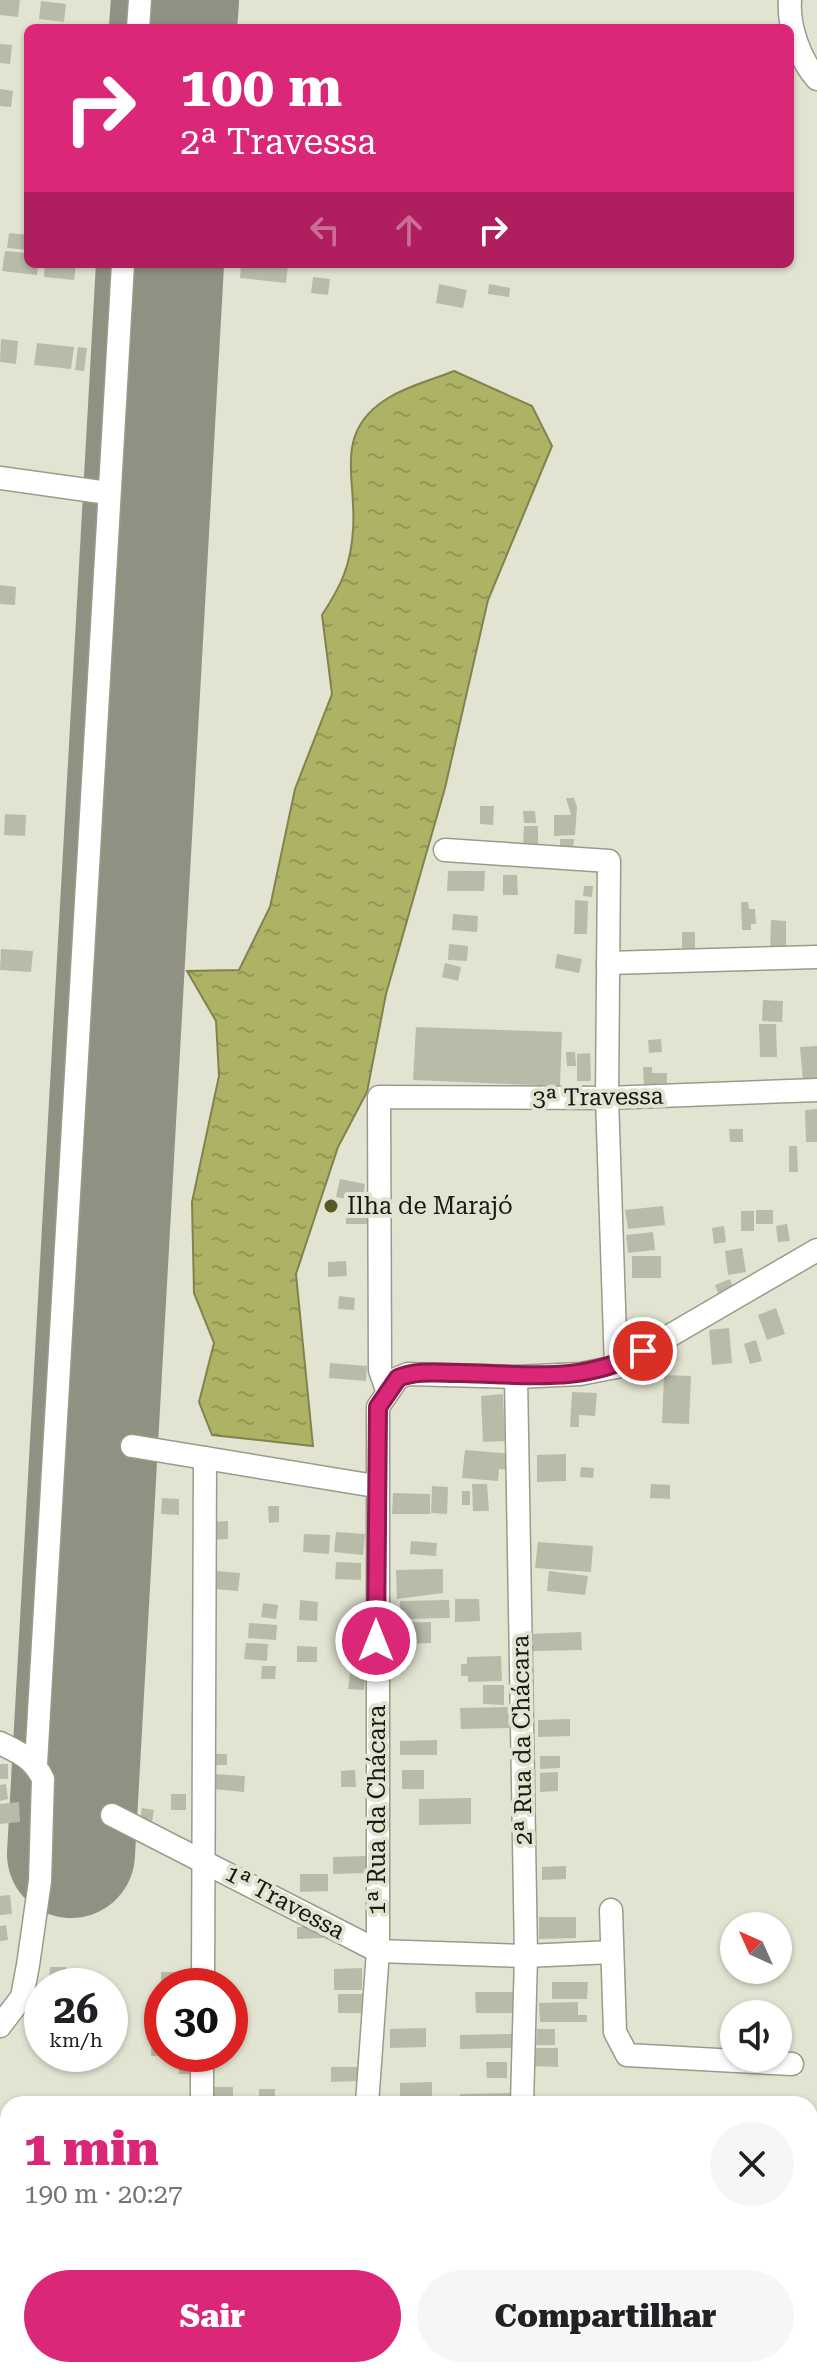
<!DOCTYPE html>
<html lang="pt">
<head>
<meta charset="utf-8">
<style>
  body { margin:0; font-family:"Roboto Serif",serif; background:#f6f6f6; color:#202124; height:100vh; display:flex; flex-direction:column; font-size:30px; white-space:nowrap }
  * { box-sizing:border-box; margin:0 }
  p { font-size:26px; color:#757577 }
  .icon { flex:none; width:44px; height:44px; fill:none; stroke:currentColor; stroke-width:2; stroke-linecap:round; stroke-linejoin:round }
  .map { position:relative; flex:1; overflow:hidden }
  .sheet { position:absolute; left:0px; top:2096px; width:818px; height:282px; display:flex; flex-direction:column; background:#fff; border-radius:24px 24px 0 0; box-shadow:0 2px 6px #0004 }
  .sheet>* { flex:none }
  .guide { position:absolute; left:24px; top:24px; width:770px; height:244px; border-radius:12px; box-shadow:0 2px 6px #0004; background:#db2777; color:#fff; overflow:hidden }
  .needle { width:52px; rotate:315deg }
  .fabs { position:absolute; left:720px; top:1912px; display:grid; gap:16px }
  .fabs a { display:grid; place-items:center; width:72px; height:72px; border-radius:50%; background:#fff; box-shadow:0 2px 6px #0004; font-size:40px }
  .speed { position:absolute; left:24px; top:1968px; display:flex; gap:16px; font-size:40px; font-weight:700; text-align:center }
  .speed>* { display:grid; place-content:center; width:104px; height:104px; border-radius:50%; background:#fff; box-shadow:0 2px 6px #0004; line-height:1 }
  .speed small { font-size:20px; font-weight:400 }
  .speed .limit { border:12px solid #d22; background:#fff; color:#111 }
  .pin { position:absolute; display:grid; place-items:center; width:68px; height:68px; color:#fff; margin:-34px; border:4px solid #fff; border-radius:50%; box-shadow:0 2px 8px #0007 }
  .me { position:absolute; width:88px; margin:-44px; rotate:0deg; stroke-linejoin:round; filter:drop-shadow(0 0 6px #0008) }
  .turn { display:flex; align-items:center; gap:28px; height:168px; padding:0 24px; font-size:36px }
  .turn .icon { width:104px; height:104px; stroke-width:2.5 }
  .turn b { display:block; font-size:56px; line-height:68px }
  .lanes { display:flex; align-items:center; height:76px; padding:0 24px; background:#0003; justify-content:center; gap:40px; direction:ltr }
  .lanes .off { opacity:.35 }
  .round { display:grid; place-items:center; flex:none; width:84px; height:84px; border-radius:42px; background:#f6f6f6 }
  .headline { display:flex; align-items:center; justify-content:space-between; height:136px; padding:0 24px }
  h1 { font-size:48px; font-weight:800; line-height:60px; color:#db2777 }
  .button { display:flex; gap:16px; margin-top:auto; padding:16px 24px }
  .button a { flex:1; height:92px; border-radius:48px; background:#db2777; color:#fff; font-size:32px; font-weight:800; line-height:92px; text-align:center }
  .button a+a { background:#f6f6f6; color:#202124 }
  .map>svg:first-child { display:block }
  .water { fill:url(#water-ripples); stroke:#80844c; stroke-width:2 }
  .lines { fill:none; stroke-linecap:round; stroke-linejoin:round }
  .runway { stroke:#909183; stroke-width:128 }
  .building { fill:#b9bba9 }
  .minor-casing { stroke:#9a9c8a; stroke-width:25 }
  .minor { stroke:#fff; stroke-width:22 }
  .route-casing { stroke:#8e194d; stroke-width:20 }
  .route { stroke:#db2777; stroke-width:14 }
  .poi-dot { fill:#575a28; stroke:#e2e4d1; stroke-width:3 }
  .labels { text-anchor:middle; stroke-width:8; stroke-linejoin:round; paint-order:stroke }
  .street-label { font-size:24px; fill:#181912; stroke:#e2e4d1 }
  .poi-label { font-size:24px; fill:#181912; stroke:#e2e4d1; text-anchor:start }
</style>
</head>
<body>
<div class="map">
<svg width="817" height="2377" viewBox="0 0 817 2377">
  <defs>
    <pattern id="water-ripples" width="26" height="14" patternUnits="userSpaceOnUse" patternTransform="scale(2)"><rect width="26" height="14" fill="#adb265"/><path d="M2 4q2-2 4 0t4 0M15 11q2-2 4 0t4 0" fill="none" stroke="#949857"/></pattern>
  </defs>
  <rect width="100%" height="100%" fill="#e2e4d1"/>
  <g class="water">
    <path d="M454,371l78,35 20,40 -64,154 -43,188 -59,206 -19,98 -29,55 -42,127 17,172 -101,-11 -13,-33 15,-59 -20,-50 -2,-91 27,-126 -3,-55 -29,-50 52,-1 31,-63 25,-118 37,-95 -10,-79c19,-29 29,-50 31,-85 4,-51 -20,-96 32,-130 19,-13 47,-20 69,-29z"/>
    <path d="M817,2303v74h-104l9,-7h88v-62z"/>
  </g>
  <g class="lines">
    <g class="runway">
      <path d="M173,28l2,-28"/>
      <path d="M71,1854l89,-1590"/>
    </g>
  </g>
  <g class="building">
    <path d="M0,0h20l-2,17 -18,-2z"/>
    <path d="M41,1l25,3 -2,18 -25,-3z"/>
    <path d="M0,44l12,1 -2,19 -10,-1z"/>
    <path d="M0,89l13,2 -2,16 -11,-1z"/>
    <path d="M9,233l19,2v15l-21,-2z"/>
    <path d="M5,251l23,2v11h10l-1,11 -35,-4z"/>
    <path d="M45,264h31l-2,16 -30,-3z"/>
    <path d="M241,264h47l-2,19 -46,-5z"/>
    <path d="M313,277l17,2 -2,16 -17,-2z"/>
    <path d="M439,284l28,6 -4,18 -27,-5z"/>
    <path d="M489,284l21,4 -1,9 -21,-3z"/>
    <path d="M1,339l17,2 -2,23 -16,-2z"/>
    <path d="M37,343l37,4 -3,22 -37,-4z"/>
    <path d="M78,347l9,1 -3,23 -9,-1z"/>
    <path d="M0,585l16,2 -1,18 -15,-1z"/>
    <path d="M566,798h8l3,9 -2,28 -21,1v-21h17z"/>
    <path d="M480,806h14l-1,19 -13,-1z"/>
    <path d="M523,811h12l1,12h-12z"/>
    <path d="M5,814l21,1 -1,21 -21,-1z"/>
    <path d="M524,826h14v21h-15z"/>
    <path d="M560,839h14l-1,9 -13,-1z"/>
    <path d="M448,871h37l-1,20h-37z"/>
    <path d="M503,875h14l1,20h-15z"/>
    <path d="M584,886h9l-1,11 -9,-1z"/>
    <path d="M575,900l13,1 -1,33h-13z"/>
    <path d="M741,902h7l1,7h6l1,15h-5v6h-9z"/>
    <path d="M453,914l25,2 -1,16 -25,-2z"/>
    <path d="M771,920l15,1v29h-16z"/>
    <path d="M682,932h13v16l-13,1z"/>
    <path d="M449,944l19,2 -1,15 -19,-1z"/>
    <path d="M1,949l32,2 -2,21 -31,-2z"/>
    <path d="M557,954l25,5 -3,14 -24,-5z"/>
    <path d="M445,963l16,4 -3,14 -16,-4z"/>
    <path d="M763,1000l20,1 -1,21 -20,-1z"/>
    <path d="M759,1024h17l1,33h-17z"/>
    <path d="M416,1027l146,5 -2,54 -147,-6z"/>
    <path d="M661,1039l1,13 -13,1 -1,-13z"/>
    <path d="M817,1046v35l-14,1 -3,-35z"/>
    <path d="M566,1052h9l1,14h-9z"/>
    <path d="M590,1053l1,28h-14v-27z"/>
    <path d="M643,1067h9v6h15v10l-23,2z"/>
    <path d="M817,1109v33h-11l-1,-32z"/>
    <path d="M729,1129h14v13h-13z"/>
    <path d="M789,1146h8l1,26h-9z"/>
    <path d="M340,1179l25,5 -3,18 -26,-5z"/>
    <path d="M663,1206l2,19 -37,4 -3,-19z"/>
    <rect x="346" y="1208" width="22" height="16"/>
    <rect x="756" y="1210" width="17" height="14"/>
    <rect x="741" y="1211" width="13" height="20"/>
    <path d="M787,1224l3,17 -12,1 -2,-16z"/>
    <path d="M724,1226l2,16 -12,2 -2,-16z"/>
    <path d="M653,1232l2,18 -27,3 -2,-18z"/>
    <path d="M742,1248l4,24 -18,3 -3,-24z"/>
    <rect x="632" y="1256" width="29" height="22"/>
    <path d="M346,1261l1,15 -19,1v-15z"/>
    <path d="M730,1279l5,15 -15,5 -5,-14z"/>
    <path d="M339,1296l16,2 -1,12 -16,-1z"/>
    <path d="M776,1308l9,26 -18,6 -9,-25z"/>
    <path d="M729,1328l3,35 -20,2 -3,-35z"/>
    <path d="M756,1340l6,21 -12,3 -6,-20z"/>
    <path d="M330,1363l37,3 -1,15 -37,-3z"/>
    <path d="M664,1375l27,1 -2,48 -27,-1z"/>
    <path d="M572,1392l25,1 -2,23 -16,-1v12h-9z"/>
    <path d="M503,1394l2,47 -22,1 -2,-46z"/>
    <path d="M465,1450l49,4 -1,16 -14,-1 -1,12 -36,-3z"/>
    <path d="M566,1454v27l-29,1v-27z"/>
    <path d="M581,1467l13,1 -1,10 -13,-1z"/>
    <path d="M472,1484h15l2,27h-16z"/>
    <path d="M651,1484l19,1v14l-20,-1z"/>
    <path d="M432,1486l16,1 -1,27 -16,-1z"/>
    <rect x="462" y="1491" width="8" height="14"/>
    <path d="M393,1493l37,1v20h-38z"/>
    <path d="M162,1498l17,1v16l-18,-1z"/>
    <path d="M268,1506h11v16l-10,1z"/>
    <path d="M228,1521v18l-17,1v-18z"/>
    <path d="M336,1532l29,2 -2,21 -29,-3z"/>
    <path d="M304,1534l26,1 -1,19 -26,-2z"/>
    <path d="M411,1541l26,2 -1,13 -26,-2z"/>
    <path d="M538,1542l55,4 -2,26 -56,-4z"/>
    <path d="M336,1562l25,1v17l-26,-1z"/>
    <path d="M443,1569v24l-46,6 -1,-29z"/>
    <path d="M216,1571l24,2 -2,18 -24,-2z"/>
    <path d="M549,1571l39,5 -3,19 -38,-4z"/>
    <path d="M455,1599h24l1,22 -25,1z"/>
    <path d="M300,1600l18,2 -1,19 -18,-1z"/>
    <path d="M449,1600l1,18 -50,1v-18z"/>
    <path d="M263,1603l15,2 -2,14 -15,-2z"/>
    <path d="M431,1622v21l-48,2 -1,-22z"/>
    <path d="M249,1623l28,2 -1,15 -28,-2z"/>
    <path d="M581,1632l1,18 -50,1 -1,-17z"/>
    <path d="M246,1643l22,1 -1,17 -23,-2z"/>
    <path d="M297,1646l20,1v15h-20z"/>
    <path d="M501,1656l1,25 -34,1v-6h-7v-12h6v-7z"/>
    <path d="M262,1666h14l-1,13h-14z"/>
    <path d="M350,1674l15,1 -1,15 -16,-1z"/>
    <path d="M483,1685h21v20l-21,-1z"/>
    <path d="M509,1707v21l-48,1 -1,-21z"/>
    <path d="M570,1719v17l-32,1v-17z"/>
    <path d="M437,1740v15h-37v-14z"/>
    <rect x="214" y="1754" width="13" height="11"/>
    <path d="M540,1756h20v12l-20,1z"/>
    <rect x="0" y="1764" width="8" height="15"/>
    <path d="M355,1770l1,17h-15v-16z"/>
    <rect x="402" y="1770" width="22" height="19"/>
    <path d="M558,1772v19l-18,1v-19z"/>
    <path d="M214,1774l31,2 -1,16 -31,-3z"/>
    <path d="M6,1784l2,15 -8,2v-16z"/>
    <rect x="171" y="1794" width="15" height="16"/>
    <path d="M471,1798v26l-52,1v-26z"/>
    <path d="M19,1802l1,20 -20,2v-20z"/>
    <path d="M142,1808l12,2 -2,12 -12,-2z"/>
    <path d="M367,1856v17l-34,1v-17z"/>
    <path d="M566,1866v13l-24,1v-13z"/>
    <path d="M300,1874h28v17l-28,1z"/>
    <path d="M10,1895l2,19 -12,1v-19z"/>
    <path d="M539,1917h37v21l-37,1z"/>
    <path d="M6,1925l2,15 -8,1v-15z"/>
    <path d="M297,1927h26v11l-26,1z"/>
    <path d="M50,1967h16l-1,14 -16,-1z"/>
    <path d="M362,1968v22h-28v-21z"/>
    <path d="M161,1972h22v14l-22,-1z"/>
    <path d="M552,1982h36l-1,17h-35z"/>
    <path d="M475,1992h38v21h-37z"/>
    <rect x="338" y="1994" width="25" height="19"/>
    <path d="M578,2002v13h9v7h-47l-1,-19z"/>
    <path d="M151,2013h11v15h-12z"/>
    <path d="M426,2028v19l-36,1v-19z"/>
    <path d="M537,2029h18v16h-19z"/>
    <path d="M152,2034h10v22h-11z"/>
    <path d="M513,2034v14l-53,1v-14z"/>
    <path d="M531,2048h27v19l-27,-1z"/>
    <path d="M486,2062h21v16h-20z"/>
    <rect x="179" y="2063" width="13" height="11"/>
    <path d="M331,2067h27l1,14 -28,1z"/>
    <path d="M432,2082v21l-32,1v-21z"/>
    <rect x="208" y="2087" width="25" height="16"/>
    <rect x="259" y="2089" width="16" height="14"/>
    <path d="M510,2093v11h-50v-10z"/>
    <path d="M814,2156l3,2v41l-7,-4v-32z"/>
    <path d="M440,2370h41l-1,7h-41z"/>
  </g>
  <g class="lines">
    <defs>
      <g id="minor">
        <path d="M790,0c-2,26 10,60 27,79"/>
        <path d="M138,28l2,-28"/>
        <path d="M0,478l108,15"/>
        <path d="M445,850l164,11 -2,237 9,269"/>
        <path d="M608,963l209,-6"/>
        <path d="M516,1377l10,579 -4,148"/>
        <path d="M387,1390l-7,-20 -1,-273 228,1 210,-8"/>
        <path d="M132,1446l243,40"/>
        <path d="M0,1743c20,10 33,15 43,36l-3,102 -12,84 -6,32 -22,29"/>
        <path d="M36,1764l87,-1500"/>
        <path d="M112,1815l266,136 148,5 86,-4"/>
        <path d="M611,1910l4,122 12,23 165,9"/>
        <path d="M203,1986l2,-528"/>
        <path d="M202,2104v-50"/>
        <path d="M367,2104l11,-153v-544l20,-29 10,-4 108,3 64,-3 36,-7 201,-117"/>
        <path d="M810,2211h7"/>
        <path d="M0,2362l7,15"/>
        <path d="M408,2377l1,-7"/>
      </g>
    </defs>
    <use href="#minor" class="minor-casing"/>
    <use href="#minor" class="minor"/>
  </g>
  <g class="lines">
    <defs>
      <path id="route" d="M376,1641l2,-234 20,-29c20,-8 40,-5 62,-5 65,1 123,12 183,-22"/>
    </defs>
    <use href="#route" class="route-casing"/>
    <use href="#route" class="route"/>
  </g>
  <circle class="poi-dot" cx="331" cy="1206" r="8"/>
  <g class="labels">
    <g class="street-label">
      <text transform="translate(598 1097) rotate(-1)" y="8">3ª Travessa</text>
      <text transform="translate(522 1740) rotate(-91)" y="8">2ª Rua da Chácara</text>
      <text transform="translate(377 1810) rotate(-90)" y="8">1ª Rua da Chácara</text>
      <text transform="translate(285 1902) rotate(28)" y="8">1ª Travessa</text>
    </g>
    <g class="poi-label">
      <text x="347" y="1214">Ilha de Marajó</text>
    </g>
  </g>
</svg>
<div class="fabs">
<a><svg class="needle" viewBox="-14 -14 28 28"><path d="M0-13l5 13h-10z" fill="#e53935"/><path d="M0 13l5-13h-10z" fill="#757577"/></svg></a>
<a><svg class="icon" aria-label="sound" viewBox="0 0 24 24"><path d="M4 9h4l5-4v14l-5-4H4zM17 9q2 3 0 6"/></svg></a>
</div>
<div class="speed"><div>26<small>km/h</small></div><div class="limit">30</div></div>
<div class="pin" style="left:643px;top:1351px;background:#d93025"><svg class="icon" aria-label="arrive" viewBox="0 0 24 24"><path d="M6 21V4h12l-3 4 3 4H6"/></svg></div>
<svg class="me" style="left:376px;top:1641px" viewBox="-20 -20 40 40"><circle r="17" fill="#db2777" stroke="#fff" stroke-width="3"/><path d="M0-11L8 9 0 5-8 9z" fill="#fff"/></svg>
<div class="guide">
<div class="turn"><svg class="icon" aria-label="right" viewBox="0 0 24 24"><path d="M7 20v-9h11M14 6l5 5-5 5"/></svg><div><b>100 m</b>2ª Travessa</div></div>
<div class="lanes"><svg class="icon off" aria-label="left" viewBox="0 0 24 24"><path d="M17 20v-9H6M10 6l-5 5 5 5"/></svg><svg class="icon off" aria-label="ahead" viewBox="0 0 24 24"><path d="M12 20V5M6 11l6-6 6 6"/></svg><svg class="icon" aria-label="right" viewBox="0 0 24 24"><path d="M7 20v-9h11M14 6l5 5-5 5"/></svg></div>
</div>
<section class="sheet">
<div class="headline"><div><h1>1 min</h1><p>190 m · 20:27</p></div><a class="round"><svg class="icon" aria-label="close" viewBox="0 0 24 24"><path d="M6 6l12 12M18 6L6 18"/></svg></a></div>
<div class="button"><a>Sair</a><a>Compartilhar</a></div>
</section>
</div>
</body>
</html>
